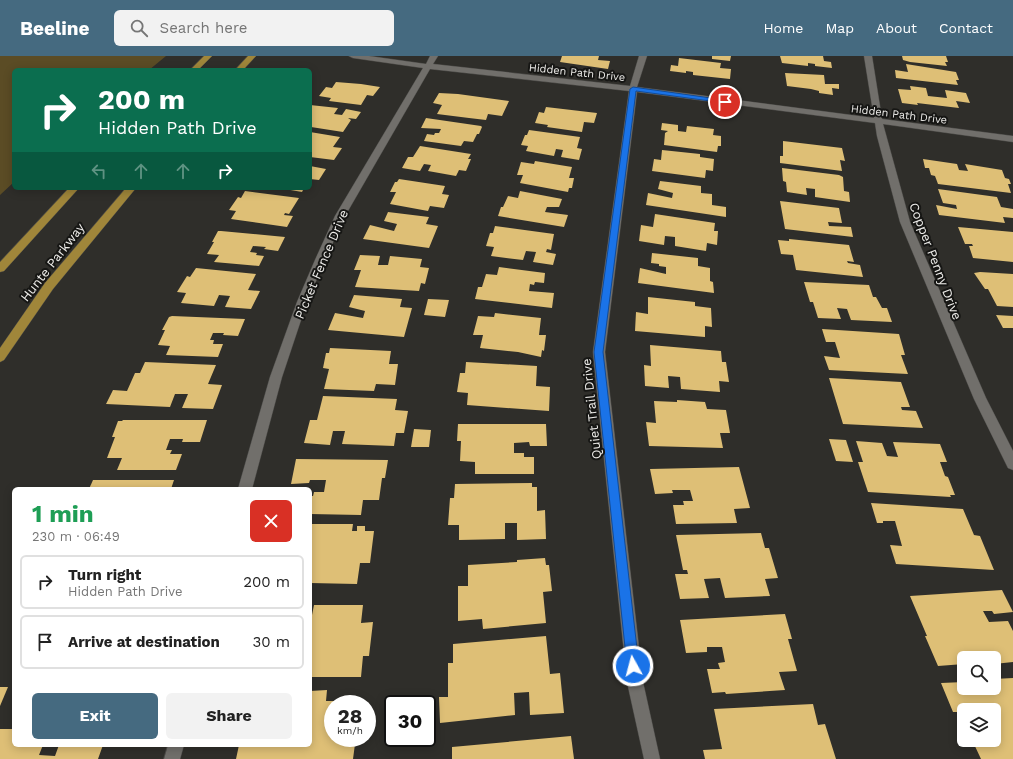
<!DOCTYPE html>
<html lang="en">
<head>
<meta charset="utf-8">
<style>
  body { margin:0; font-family:"Work Sans",sans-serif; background:#f2f2f2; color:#222; height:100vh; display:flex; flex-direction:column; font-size:15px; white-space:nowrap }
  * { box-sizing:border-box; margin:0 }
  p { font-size:13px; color:#767676 }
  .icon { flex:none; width:22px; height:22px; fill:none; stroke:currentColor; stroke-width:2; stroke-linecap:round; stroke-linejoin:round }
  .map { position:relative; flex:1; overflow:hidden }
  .side { position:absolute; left:12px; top:431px; width:300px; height:260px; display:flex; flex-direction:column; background:#fff; border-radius:6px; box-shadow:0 2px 10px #0003 }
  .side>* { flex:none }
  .banner { position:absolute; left:12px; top:12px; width:300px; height:122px; border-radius:6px; box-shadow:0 2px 10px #0003; background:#0b6e4f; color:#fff; overflow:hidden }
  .controls { position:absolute; left:957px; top:595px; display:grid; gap:8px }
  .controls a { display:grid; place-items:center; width:44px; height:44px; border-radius:6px; background:#fff; box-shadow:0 2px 10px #0003; font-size:20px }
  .speed { position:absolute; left:324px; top:639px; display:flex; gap:8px; font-size:20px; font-weight:700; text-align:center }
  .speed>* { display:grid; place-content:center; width:52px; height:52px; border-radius:50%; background:#fff; box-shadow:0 2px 10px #0003; line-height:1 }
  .speed small { font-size:10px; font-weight:400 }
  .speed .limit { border:2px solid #111; border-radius:6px; background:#fff; color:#111 }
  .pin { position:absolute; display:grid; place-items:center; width:34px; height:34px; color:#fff; margin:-17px; border:2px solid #fff; border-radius:50%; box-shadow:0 1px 4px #0007 }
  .me { position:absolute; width:44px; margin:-22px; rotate:353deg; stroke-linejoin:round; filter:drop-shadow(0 0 3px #0008) }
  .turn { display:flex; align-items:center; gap:14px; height:84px; padding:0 20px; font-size:18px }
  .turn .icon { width:52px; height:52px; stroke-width:2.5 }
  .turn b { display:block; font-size:28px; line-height:34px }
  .lanes { display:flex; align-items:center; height:38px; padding:0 20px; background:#0003; justify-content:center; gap:20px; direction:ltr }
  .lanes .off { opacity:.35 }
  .round { display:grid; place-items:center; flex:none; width:42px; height:42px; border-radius:6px; background:#f2f2f2 }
  .summary { display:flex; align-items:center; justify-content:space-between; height:68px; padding:0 20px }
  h1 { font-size:24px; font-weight:700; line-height:30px; color:#1e9e55 }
  .action { display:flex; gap:8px; margin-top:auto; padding:8px 20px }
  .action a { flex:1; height:46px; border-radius:6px; background:#456a80; color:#fff; font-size:16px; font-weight:700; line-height:46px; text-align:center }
  .action a+a { background:#f2f2f2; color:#222 }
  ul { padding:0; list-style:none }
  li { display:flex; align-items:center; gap:12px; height:54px; margin:0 8px 6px; padding:0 12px; border:2px solid #e0e0e0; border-radius:6px }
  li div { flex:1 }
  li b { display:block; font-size:15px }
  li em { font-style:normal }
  header { display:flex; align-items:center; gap:24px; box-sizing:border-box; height:56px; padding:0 20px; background:#456a80; color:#fff }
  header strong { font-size:19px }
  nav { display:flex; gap:22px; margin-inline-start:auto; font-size:14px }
  .search { width:280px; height:36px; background:#f2f2f2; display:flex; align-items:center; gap:10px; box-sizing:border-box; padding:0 14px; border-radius:6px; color:#767676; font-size:15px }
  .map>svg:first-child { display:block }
  .green { fill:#5b4c25 }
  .building { fill:#debf76 }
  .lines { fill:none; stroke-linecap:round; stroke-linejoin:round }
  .minor-casing { stroke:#4a4946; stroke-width:1 }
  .major-casing { stroke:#4a4946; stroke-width:1 }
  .minor { fill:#716f6b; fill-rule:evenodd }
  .major { fill:#a0863a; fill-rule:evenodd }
  .route { fill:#1a73e8; stroke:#114b97 }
  .labels { text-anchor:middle; stroke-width:4; stroke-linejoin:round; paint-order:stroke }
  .far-street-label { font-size:11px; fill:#edece9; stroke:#161614 }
  .street-label { font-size:13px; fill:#edece9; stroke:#161614 }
</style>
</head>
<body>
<header>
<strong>Beeline</strong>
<div class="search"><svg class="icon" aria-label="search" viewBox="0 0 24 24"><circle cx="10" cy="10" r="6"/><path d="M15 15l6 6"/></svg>Search here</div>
<nav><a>Home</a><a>Map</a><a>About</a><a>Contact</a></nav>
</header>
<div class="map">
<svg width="1013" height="703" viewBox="0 0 1013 703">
  <rect width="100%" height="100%" fill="#2f2e2a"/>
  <path class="green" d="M0,0h166l-17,14h-135v112l-14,13z"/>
  <g class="building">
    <path d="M562,0h37l-1,4 12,1 -2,8 -48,-7z"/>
    <path d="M712,0h19l-1,5 -18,-2z"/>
    <path d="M780,0h43l1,5 7,1 1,6 -17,-2v-2l-7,-1v3l-26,-3z"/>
    <path d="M902,0h44l2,6h-3l2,4 -37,-4 -7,-2z"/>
    <path d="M679,2l42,5 -1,5 11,1 -1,10 -37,-4v-3l-7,-1v2l-16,-2 1,-6 7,1z"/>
    <path d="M906,8l50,8 3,8h-3l2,5 -62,-7 -1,-8 13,2z"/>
    <path d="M785,17l39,2 1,9h14v5l-7,-1 1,7 -14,-2v-2l-8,-2 -24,-3z"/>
    <path d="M336,26l25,2 19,3 -7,9 -6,-1 -6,10 -32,-4 2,-3 -12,-2 7,-9 6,1z"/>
    <path d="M910,30l16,2 2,8 19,2 -2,-8 21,3 4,10 -14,-2 3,7 -42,-5 1,2 -16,-2 -4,-14 13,1z"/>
    <path d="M439,37l19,1 51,7 -7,15 -14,-2 -2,6 -17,-2 -32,-4 5,-9 -9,-2z"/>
    <path d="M310,49l28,3 -4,6 8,1 4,-6 15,3 -5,7 -8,-1 3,2 -8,12 -32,-5z"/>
    <path d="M546,51l51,6 -3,10 -10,-1 -2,10 -35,-5 1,-2 -13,-2 4,-11 5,1z"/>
    <path d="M426,62l55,8 1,1 -3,7h-2l-4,8 -9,-1 -3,5 -37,-5 3,-7 7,1 1,-2h4l2,-4 -20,-1z"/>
    <path d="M662,67l16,2v6l8,1 1,-6 27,3 -1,6 8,1v10h-3l-1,6 -53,-7 1,-12 3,-2 -7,-1z"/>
    <path d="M529,74l51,7 -3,11 5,1 -3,11 -18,-3 2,-7 -7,-1 -2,7 -28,-5 2,-5 -7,-1 4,-10h2z"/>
    <path d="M310,76l30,5 -7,10 9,1 -8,12 -24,-3z"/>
    <path d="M783,85l59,7 3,13 -5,-1 2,11 -62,-8v-7h3z"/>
    <path d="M420,90l51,8 -3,5h3l-5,12 -7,-1 -3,6 -28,-5 3,-6 -7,-1 -4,7 -18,-3 6,-11h5z"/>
    <path d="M662,94l38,4v3l14,2 -1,12 -7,-1 -1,8 -53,-7 2,-12 7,1z"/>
    <path d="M923,103l34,5 2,6 9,1 -3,-7 37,6 3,8 4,1 2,5h-3l3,9 -73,-9 -3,-8 -4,-1 -2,-7h-4z"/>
    <path d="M535,105l37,6 -3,11h5l-2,10h-3l-1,4 -48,-9 3,-8h-6l4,-13 13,2z"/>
    <path d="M310,110l16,3 -7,11 -9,-1z"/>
    <path d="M782,112l57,7 4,2 1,14 5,1 1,10 -35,-5v-8l-9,-1 1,7 -20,-3 -1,-10 -3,-1z"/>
    <path d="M399,123l46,7 -3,8 7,1 -5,13 -14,-2 -2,5 -38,-7 6,-12h-6l5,-10h2z"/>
    <path d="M660,125l41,5v7l11,1v11l14,2v10l-80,-12 2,-12 24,5 1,-5 -15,-4z"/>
    <path d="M279,132h25l-2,4z"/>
    <path d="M938,133l59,8 4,10 12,2v9l-10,-1 2,6 -66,-8 -3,-10 21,4 -1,-4 -13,-2z"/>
    <path d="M245,135l54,7 -10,16 -4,-1 -1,2 9,1 -6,11 -56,-8 5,-8 -7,-1 9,-13 3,1z"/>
    <path d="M520,135l42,8 -3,8h-12l-2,5 23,3 -4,12 -66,-11 3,-9h2l5,-11 10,2z"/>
    <path d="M780,145l59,7 3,15 -14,-1 1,4 22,1 2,10 -68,-8z"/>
    <path d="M388,156l41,5 -3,7 12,2 -9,22 -66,-9 7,-14 24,6 3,-7 -13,-3z"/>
    <path d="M655,158l60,9 -1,8h4l-1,14 -10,-2 -1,8 -31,-5v-9l-10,-1 -1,9 -25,-4 2,-16 12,2z"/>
    <path d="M495,170l59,8 -3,16 -4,-1 -1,3 10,2 -3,11 -20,-3 3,-10 -10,-1 -3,9 -32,-4 3,-9 -8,-1 4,-13h3z"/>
    <path d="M958,171l55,5v30l-40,-4 -4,-12h4l-1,-2h-7z"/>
    <path d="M218,175h3l64,6 -7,14 -14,-2 2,-2 -13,-1 -3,6 7,1 -1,2 8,1 -5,10 -45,-4 5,-7 -12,-1 7,-12h-2z"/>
    <path d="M789,183l60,6 5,17 -7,-1 1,2 12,2 3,12 -67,-7 -3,-15 -12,-1 -3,-14 11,1z"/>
    <path d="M652,197l46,5v8l12,2v13l3,1 1,11 -76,-10 2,-15 26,6v-7l-7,-1v-2l-8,-1z"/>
    <path d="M360,199l20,1 -2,9h10l2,-9 32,3 -2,8 9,1 -4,16 -4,-1 -2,8 -64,-4 6,-17h-7z"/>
    <path d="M499,211l46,6 -1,10 -9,-1 -1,3 -4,-1 -1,7 25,2 -2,15 -77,-9 3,-12h4l4,-13 11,1z"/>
    <path d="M196,212l60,6 -8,16 12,1 -9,18 -26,-2 5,-11 -11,-1 -5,11 -33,-3 5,-10 -9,-1 10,-16 3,1z"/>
    <path d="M980,216l33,2v33l-16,-1 -9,-17h-3l-11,-16z"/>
    <path d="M804,226l65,3 4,12h3l6,11h5l5,14 -41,-2 -4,-11 -10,-1 4,11 -23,-1 -5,-16h-3z"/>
    <path d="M354,239l48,4 -2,8 12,1 -8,29 -76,-7 7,-17 28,5 2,-7 -16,-4z"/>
    <path d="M648,241l47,5v4l16,2 1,19 -7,-1v11l-70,-6 1,-19 12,2z"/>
    <path d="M428,243l21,1 -4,17 -21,-2z"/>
    <path d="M495,257l46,5 -2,17h7l-2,16 -2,-1 -1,7 -23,-5 -38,-4 3,-13h-10l5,-19 16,1z"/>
    <path d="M996,259l17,1v12h-10z"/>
    <path d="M172,260l73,3 -7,17 -15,-1 1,-2h-11l-3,7h4l-1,4h10l-5,13 -52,-2 4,-9 -12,-1 7,-15h-3l7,-13z"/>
    <path d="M822,273l77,5 6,21h-4l7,19 -79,-4 -5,-14 16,2 -5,-16h-9z"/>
    <path d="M650,289l71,6 1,11h4l3,20 -10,-1 1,11 -39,-3 -1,-12 -12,-1 1,12 -24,-2 -1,-21 7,1z"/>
    <path d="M330,292l61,3 -2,13h9l-3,21 -19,-1 -2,7 -50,-2 5,-20 -6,-1 3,-15h3z"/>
    <path d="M145,306l71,3 -8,19 14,1 -9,24 -31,-1 6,-14h-13l-5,13 -64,-3 7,-14 14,1 8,-18h5z"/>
    <path d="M466,306l71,4 -1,20 14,1 -1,24 -82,-6 1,-12 -11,-1 3,-19h5z"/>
    <path d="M829,322l72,4 9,25h-9l1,3 14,1 7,17 -80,-4z"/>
    <path d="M323,340l74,3 -2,11 13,1 -4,22h-8l-2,13 -52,-2 3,-13h-12l-3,14 -26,-2 6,-23h7z"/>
    <path d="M677,344l28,2 2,7 19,1 4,23h-10l3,15 -74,-2 -3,-24 10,1 -2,-22 23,1z"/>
    <path d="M123,364h84l-7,22h-18l1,-3h-13l-4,11h6l-2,4h12l-6,16h-59l5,-12h-15l8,-21h-3l6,-16h4z"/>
    <path d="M458,368h88l1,22h-17l-1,-4 -15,1v10h10v4h10v17h-59v-12l-15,-1 1,-20h-4z"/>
    <path d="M414,373l17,1 -2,17h-18z"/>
    <path d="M829,383l17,1 7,22 -17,-1z"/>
    <path d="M856,385l26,2 5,13 11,1 -5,-15 47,2 7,18h-7l5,14 3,1 7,18h-5l1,2 -83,-5 -10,-30h5z"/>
    <path d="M296,403l92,1 -3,18h-3l-3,22h-16l-2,15 -51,-1v-18h3l1,-4h10l2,-12h-16l-1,3 -18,1z"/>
    <path d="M739,411l11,41 -16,1 3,14 -61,1 -3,-19h11l-1,-4h10l-3,-11h-18l1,3 -18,1 -5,-25z"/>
    <path d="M93,424h81l-3,9h-82z"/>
    <path d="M532,427v4h5v24l8,-1 1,29 -29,1v-17h-12v16l-46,1v-15h-11l2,-27h4l1,-14z"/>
    <path d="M871,447l92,6 11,26 6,1 14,34 -98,-6 -6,-19 12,1 -7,-25h-12v2h-6z"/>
    <path d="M310,468h43l-1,7h5v-5h8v5h9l-4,32h-10l-3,21 -47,-1z"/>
    <path d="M761,477l4,15h4l9,30 -13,1 5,17 -45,2 -5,-20 -16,1 5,19 -29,1 -5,-25h13l-1,-4h-4l-7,-35z"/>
    <path d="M545,502l1,7h3l3,26 -9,1 3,31 -63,6 -1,-10 -24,2v-35h10v-21l49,-3v-2z"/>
    <path d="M1002,534l11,22 -19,2 -2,-3h-9l6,11 19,-1 5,10v31l-19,2v-6h-30v6l-26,2 -13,-30h2l-17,-40z"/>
    <path d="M314,549h49l-2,18 12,-1 -4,34h-6l-2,21h-51v-52z"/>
    <path d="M785,558l7,25h-4l9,32 -18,1 6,18 -59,4 -1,-2 -13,1 -5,-24h13l-2,-6 7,-1 -3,-15h-15v5l-21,1 -6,-33z"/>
    <path d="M546,580l4,38 10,-1 4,40 -34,2 -1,-23 -15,1 1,22 -75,8 -1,-26h9v-34h5v-19z"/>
    <path d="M1013,622v81h-32l-8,-17 21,-2v-30h-22l-1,-3 -13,1 2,4h-7l-12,-29 23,-1v6h30v-9z"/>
    <path d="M0,631h8l-8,19z"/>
    <path d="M327,634l-1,11h39v3h-32v34h28l-1,6h-5l-2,15h-117l3,-14h71v-54z"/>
    <path d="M813,648l5,21 7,-1 11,35h-131l-2,-9 19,-1 -8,-40z"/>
    <path d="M0,673h14v16h29l-4,10 16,1 4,-11h44l-5,14h-98z"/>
    <path d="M571,680l3,23h-122v-12z"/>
  </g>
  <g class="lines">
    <defs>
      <g id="minor">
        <path d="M349,0h20l57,8 4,-8h8l-5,8 197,22 9,-30h8l-10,31 237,31 -10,-62h8l10,63 131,17v6l-130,-18 27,98 76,176 27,53v19l-5,-2 -34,-69 -74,-177 -23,-86 -2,-13 -238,-31 -32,260 38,330 17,77h-16l-17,-77 -34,-330 36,-261 -199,-22 -85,147 -20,44 -18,42 -25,75 -30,112h-14l32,-112 27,-75 18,-42 20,-44 88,-148 -70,-10z"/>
        <path d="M168,689h16l-4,14h-16z"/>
      </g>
      <g id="major">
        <path d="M204,0h8l-14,14h-8z"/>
        <path d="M248,0h8l-13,14h-8z"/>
        <path d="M69,132h10l-75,83 -4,1v-10z"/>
        <path d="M126,132h10l-83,101 -49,71 -4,2v-14l45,-65z"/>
      </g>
    </defs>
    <use href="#minor" class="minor-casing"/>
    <use href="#major" class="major-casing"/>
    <use href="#minor" class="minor"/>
    <use href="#major" class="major"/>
  </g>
  <path class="route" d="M633,31l92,13 3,2 -3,1 -89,-12 -33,261 36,314 -2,4 -4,2 -4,-2 -2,-4 -33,-314 36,-263z"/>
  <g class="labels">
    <g class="far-street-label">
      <text transform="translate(577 16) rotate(6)" y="4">Hidden Path Drive</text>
      <text transform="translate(899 58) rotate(7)" y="4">Hidden Path Drive</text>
    </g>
    <g class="street-label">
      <text transform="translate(936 205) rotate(69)" y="5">Copper Penny Drive</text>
      <text transform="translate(52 206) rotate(-52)" y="5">Hunte Parkway</text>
      <text transform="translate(321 208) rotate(-67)" y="5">Picket Fence Drive</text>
      <text transform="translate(591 353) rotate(-96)" y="5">Quiet Trail Drive</text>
    </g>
  </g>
</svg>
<div class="controls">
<a><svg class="icon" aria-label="search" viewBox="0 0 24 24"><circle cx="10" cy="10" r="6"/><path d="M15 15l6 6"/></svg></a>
<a><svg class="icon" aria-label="layers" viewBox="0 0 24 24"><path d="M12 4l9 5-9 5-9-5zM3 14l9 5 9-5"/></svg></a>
</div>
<div class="speed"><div>28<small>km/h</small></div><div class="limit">30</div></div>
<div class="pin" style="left:725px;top:46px;background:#d93025"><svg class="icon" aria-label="arrive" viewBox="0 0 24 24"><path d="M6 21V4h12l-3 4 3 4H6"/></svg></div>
<svg class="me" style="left:633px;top:610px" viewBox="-20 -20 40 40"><circle r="17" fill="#1a73e8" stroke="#fff" stroke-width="3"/><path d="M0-11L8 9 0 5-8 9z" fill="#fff"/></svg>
<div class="banner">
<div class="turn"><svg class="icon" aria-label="right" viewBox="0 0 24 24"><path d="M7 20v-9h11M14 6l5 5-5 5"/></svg><div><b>200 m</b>Hidden Path Drive</div></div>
<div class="lanes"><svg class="icon off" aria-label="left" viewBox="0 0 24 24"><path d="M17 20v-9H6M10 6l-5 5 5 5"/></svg><svg class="icon off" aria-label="ahead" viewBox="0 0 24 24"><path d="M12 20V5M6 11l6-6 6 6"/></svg><svg class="icon off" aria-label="ahead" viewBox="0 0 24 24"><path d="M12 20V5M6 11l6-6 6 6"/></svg><svg class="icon" aria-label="right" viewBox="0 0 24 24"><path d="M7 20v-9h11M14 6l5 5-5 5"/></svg></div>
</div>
<section class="side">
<div class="summary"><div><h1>1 min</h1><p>230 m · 06:49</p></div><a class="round" style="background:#d93025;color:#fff"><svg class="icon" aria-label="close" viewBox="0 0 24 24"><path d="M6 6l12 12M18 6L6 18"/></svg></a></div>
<ul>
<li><svg class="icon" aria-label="right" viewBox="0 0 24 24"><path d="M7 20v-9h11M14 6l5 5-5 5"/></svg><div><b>Turn right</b><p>Hidden Path Drive</p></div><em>200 m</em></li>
<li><svg class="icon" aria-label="arrive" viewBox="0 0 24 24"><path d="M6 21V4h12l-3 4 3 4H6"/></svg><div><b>Arrive at destination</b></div><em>30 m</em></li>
</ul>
<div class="action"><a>Exit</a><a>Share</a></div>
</section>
</div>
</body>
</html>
